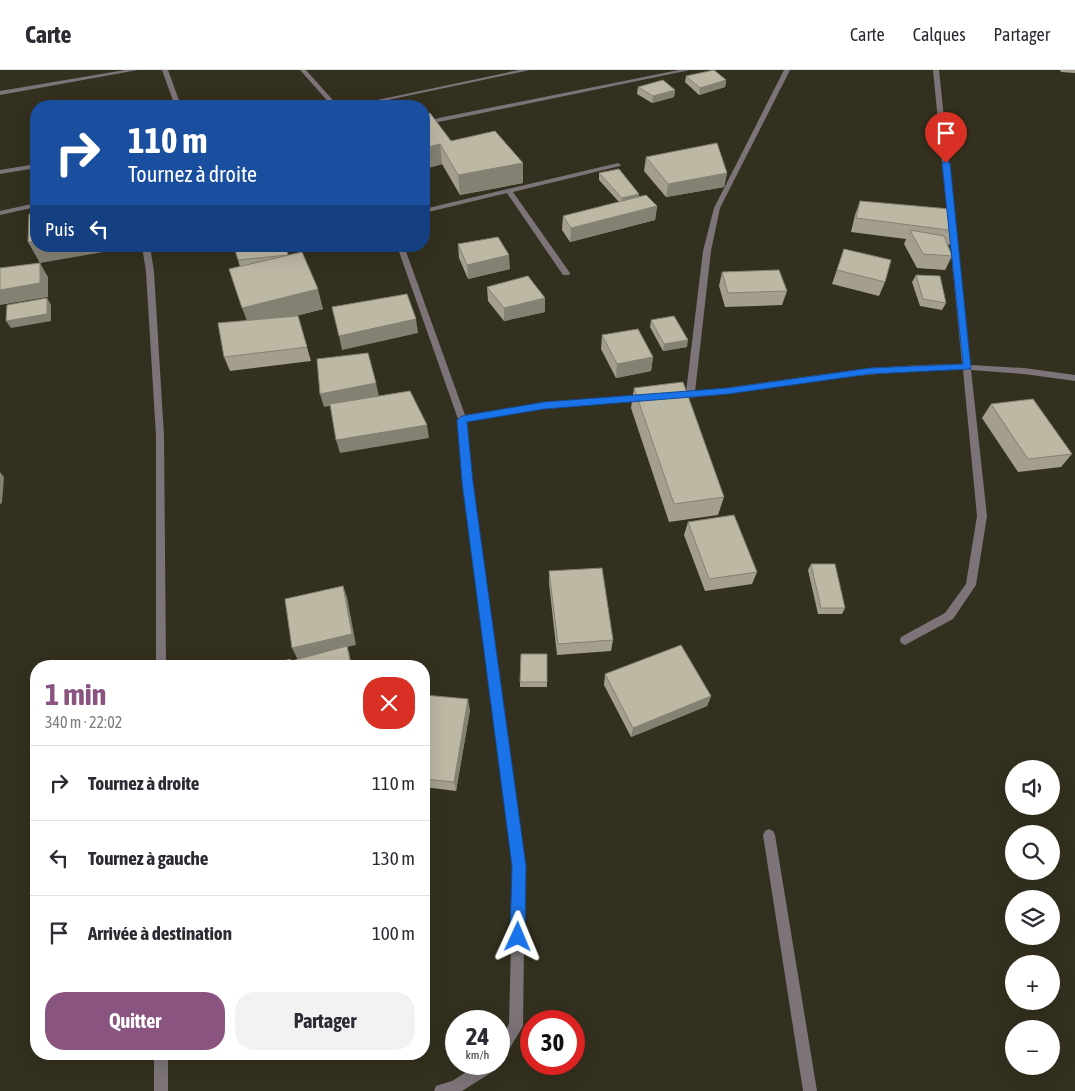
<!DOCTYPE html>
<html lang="fr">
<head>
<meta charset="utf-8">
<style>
  body { margin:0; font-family:"Asap Condensed",sans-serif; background:#f2f2f3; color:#2b2b33; height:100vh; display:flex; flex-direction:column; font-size:19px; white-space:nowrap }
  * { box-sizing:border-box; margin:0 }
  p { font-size:16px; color:#7c7c81 }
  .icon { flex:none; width:28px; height:28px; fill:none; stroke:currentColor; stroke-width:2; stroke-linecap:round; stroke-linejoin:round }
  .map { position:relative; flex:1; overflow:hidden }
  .side { position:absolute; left:30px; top:590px; width:400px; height:400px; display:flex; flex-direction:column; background:#fff; border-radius:20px; box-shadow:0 5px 20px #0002 }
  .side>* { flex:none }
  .guide { position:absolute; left:30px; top:30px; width:400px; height:152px; border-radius:20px; box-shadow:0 5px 20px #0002; background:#1a4fa0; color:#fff; overflow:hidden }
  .fabs { position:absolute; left:1005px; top:690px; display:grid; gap:10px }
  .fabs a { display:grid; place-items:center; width:55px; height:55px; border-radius:50%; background:#fff; box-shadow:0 5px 20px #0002; font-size:25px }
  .speed { position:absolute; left:445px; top:940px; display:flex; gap:10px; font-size:25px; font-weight:700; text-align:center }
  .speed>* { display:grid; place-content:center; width:65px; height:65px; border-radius:50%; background:#fff; box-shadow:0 5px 20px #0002; line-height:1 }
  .speed small { font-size:12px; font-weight:400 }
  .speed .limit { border:8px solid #d22; background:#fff; color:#111 }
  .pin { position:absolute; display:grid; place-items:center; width:42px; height:42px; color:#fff; margin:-51px -21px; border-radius:50% 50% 50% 0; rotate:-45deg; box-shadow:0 0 5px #0007 }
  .pin .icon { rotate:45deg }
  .me { position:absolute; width:55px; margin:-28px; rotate:1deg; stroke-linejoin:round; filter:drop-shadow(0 0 4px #0008) }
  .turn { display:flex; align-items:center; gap:18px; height:105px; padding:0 15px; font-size:22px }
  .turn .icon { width:65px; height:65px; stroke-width:2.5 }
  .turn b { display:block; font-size:35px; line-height:42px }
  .then { display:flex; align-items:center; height:48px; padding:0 15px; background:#0003; gap:10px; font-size:19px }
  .round { display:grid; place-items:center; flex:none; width:52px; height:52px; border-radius:20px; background:#f2f2f3 }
  .head { display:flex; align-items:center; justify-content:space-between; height:85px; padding:0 15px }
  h1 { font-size:30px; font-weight:700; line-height:38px; color:#8a5481 }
  .button { display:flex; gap:10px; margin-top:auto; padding:10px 15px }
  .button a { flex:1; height:58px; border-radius:20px; background:#8a5481; color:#fff; font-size:20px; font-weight:700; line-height:58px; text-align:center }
  .button a+a { background:#f2f2f3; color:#2b2b33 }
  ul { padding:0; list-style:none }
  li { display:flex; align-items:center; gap:15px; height:75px; padding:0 15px; border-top:1px solid #e1e1e2 }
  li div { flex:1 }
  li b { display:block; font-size:19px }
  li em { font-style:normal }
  header { display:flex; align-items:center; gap:30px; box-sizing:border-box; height:70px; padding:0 25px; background:#fff; border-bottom:1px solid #e1e1e2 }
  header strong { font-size:24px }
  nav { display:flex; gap:28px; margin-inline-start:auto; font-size:18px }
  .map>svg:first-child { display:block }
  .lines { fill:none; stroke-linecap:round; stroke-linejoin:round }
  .street { fill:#7c7479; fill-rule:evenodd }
  .wall { fill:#a39e8d }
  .shaded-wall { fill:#848173 }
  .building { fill:#bdb8a4; stroke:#848173 }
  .route { fill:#1a73e8; stroke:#114b97 }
</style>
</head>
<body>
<header>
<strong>Carte</strong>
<nav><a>Carte</a><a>Calques</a><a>Partager</a></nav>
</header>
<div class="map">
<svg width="1075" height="1021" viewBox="0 0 1075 1021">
  <rect width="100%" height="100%" fill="#34301f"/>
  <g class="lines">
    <g class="street">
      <path d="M125,0h13l-138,25v-4z"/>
      <path d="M162,0h6l13,36h-6z"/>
      <path d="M300,0h6l32,36h-6z"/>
      <path d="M519,0h11l-171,36h-10z"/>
      <path d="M679,0h11l-266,55v-4z"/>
      <path d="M784,0h6l-70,138 -9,43 -16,141 175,-24 51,-3 41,-1 -29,-294h6l31,295 54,3 51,7v6l-51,-7 -53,-4 16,146 -11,69 -23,34 -48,26 -4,-2 -1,-3 1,-3 44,-24 21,-29 11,-68 -14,-146c-99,-2 -192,22 -289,29l-4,-3 4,-3 12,-1 17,-141 11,-43z"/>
      <path d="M618,93l3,2 -1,1 -107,26 57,81 -1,2h-6l-56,-82 -83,20v-4z"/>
      <path d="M36,94v4l-36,6v-4z"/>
      <path d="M36,133v4l-36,8v-4z"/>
      <path d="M142,176h8l4,26 10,164 2,230h-10v-230l-10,-164z"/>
      <path d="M397,176h7l61,169 79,-12 100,-9 4,3 -4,3 -100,9 -77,12 5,61 53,384 -2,160 -19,32 -5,2v-19l10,-17 4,-158 -51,-384 -4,-63z"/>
      <path d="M769,759l4,2 2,4 42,256h-14l-40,-256 2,-4z"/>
      <rect x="154" y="984" width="14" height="37"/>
      <path d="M499,993v1l-2,5 -35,22h-28l2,-5 16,-5 27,-17z"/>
    </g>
  </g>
  <g class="wall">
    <path d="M1060,0h15v3l-14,-1z"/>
    <path d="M686,6l40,4 -1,7 -26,8 -14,-13z"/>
    <path d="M638,17l37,3 -1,7 -22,6 -15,-9z"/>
    <path d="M424,45l27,26 72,42 -63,12 -18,-31 -18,5z"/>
    <path d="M646,87l81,16 -3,14 -58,10 -22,-26z"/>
    <path d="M599,103l40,21v2l18,10 -2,14 -85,22 -8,-12 1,-14 56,-14 -20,-22z"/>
    <path d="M860,131l96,30 -6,14 -3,-1 5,12 -7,14 -28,-2 -13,-24 2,-5 -55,-7 4,-17z"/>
    <path d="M458,174l52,25 -42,10 -9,-21z"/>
    <path d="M285,176l3,10 35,53 -28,7h3l13,45 -81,10 -6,-14 23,-36 -7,-54 -2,-7z"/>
    <path d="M844,179l41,33 -6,14 -47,-12z"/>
    <path d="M722,202l65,19 -5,14 -57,2 -6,-21z"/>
    <path d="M916,205l30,28 -4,7 -22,-4 -8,-24z"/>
    <path d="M487,217l58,25 -41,9 -16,-20z"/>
    <path d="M651,250l36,27 -24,4 -13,-24z"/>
    <path d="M602,265l51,22 -2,14 -35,7 -15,-29z"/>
    <path d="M634,318l90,109 -6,18 -49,7 -38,-114z"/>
    <path d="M991,334l81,50 -11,13 -43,5 -36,-54z"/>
    <path d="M688,452l69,50 -5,12 -47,7 -21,-56z"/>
    <path d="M811,494l34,44 -3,6h-24l-10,-44z"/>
    <path d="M549,501l64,69 -2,11 -54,4 -8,-72z"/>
    <path d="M547,584v33h-27v-5z"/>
    <path d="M605,604l106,22 -4,10 -76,31 -27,-52z"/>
    <path d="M424,625l46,15 -14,81 -32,-4z"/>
  </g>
  <g class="shaded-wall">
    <path d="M726,10l-1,7 -26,8 1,-7z"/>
    <path d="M675,20l-1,7 -22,6 1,-7z"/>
    <path d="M440,74l2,20 -18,5v-21z"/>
    <path d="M523,93v20l-63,12 -2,-20z"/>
    <path d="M727,103l-3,14 -58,10 2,-13z"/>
    <path d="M639,124v7l-17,4v-7z"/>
    <path d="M657,136l-2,14 -85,22 1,-14z"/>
    <path d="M36,171v5h102l-98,17 8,14v20l-48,8v-15l40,-27 -12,-21z"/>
    <path d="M509,185l1,14 -42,10 -1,-14z"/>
    <path d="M318,219l5,20 -73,19 -8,-20z"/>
    <path d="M47,228l4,7v16l-40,7 -5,-7z"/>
    <path d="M545,228v14l-41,9v-13z"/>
    <path d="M416,249l2,14 -76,17 -3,-14z"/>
    <path d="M688,270l-1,7 -24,4 1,-7z"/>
    <path d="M653,287l-2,14 -35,7 1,-14z"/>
    <path d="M376,313l3,13 -55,11 -4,-13z"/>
    <path d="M427,355l2,13 -89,15 -4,-13z"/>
    <path d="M0,402l4,5 -2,26 -2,1z"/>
    <path d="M343,516l4,11 9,48 -9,2 2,5 3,14 -54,-6 -6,-12z"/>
    <path d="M711,626l-4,10 -76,31 2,-9z"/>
    <path d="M468,629l2,11 -14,81 -2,-9z"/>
  </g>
  <g class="building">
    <path d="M714,0l12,10 -26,8 -14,-12z"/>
    <path d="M663,10l12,10 -22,6 -15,-9z"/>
    <path d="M430,43l21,28 44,-10 28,32 -65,12 -18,-31 -16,4v-33z"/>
    <path d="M717,73l10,30 -59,11 -22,-27z"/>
    <path d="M619,99l20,25 -17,4 -23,-25z"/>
    <path d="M646,125l11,11 -86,22 -8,-12z"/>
    <path d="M860,131l90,8 6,22 -100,-13z"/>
    <path d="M36,143v28l-8,1 1,-28z"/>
    <path d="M910,160l34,6 8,20 -29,-2z"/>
    <path d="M498,167l11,18 -42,10 -9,-21z"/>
    <path d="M234,176h51l3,9 -50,5z"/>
    <path d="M844,179l47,11 -6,22 -48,-12z"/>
    <path d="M302,182l16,37 -76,19 -13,-39z"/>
    <path d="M40,193v20l-40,7v-22z"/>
    <path d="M779,200l8,21 -59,2 -6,-21z"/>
    <path d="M916,205l24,1 6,27 -23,-4z"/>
    <path d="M528,206l17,22 -41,10 -17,-21z"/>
    <path d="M407,224l9,25 -77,17 -7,-29z"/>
    <path d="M47,228v16l-41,7 1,-16z"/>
    <path d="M298,246l9,31 -83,10 -6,-34z"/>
    <path d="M674,246l14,24 -24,4 -13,-24z"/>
    <path d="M638,259l15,28 -36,7 -15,-29z"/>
    <path d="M368,283l8,30 -56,11 -3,-35z"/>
    <path d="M683,312l41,115 -50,7 -40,-116z"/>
    <path d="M410,321l17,34 -91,15 -6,-36z"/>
    <path d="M1033,329l39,55 -44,5 -37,-55z"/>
    <path d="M734,445l23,57 -48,7 -21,-57z"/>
    <path d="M811,494h24l10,44h-24z"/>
    <path d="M602,498l11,72 -55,4 -9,-73z"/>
    <path d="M343,516l9,48 -60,14 -7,-49z"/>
    <path d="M681,575l30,51 -78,32 -28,-54z"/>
    <path d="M347,576l4,20h-55l-1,-6z"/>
    <path d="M521,584h26v28h-27z"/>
    <path d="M290,589l2,7h-23z"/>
    <path d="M424,625l44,4 -14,83 -30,-3z"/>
  </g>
  <path class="route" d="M946,91l4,2 21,206 -101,5 -142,20 -184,15 -77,13 6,60 53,384 -1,71 -2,6 -5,2 -5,-2 -3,-6 2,-71 -50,-384 -5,-62 5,-4 82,-14 184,-14 142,-20 93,-4 -21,-201z"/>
</svg>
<div class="fabs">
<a><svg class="icon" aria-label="sound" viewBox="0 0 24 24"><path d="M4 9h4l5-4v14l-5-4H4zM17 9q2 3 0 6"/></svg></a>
<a><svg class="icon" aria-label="search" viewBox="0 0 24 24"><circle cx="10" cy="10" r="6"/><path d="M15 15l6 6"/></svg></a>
<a><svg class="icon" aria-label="layers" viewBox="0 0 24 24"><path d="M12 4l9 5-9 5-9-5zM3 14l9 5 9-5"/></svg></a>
<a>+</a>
<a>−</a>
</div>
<div class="speed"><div>24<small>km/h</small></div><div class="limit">30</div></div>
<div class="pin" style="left:946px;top:93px;background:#d93025"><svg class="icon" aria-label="arrive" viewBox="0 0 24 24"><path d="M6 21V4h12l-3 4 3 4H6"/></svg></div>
<svg class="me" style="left:518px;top:867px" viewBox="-20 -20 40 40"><path d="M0-17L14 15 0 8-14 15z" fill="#1a73e8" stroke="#fff" stroke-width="4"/></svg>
<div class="guide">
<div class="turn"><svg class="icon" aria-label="right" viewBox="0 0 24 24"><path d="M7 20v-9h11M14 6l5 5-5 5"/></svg><div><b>110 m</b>Tournez à droite</div></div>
<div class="then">Puis<svg class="icon" aria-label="left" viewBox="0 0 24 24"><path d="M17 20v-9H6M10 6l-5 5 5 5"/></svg></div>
</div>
<section class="side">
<div class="head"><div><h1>1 min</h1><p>340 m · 22:02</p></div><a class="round" style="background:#d93025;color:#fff"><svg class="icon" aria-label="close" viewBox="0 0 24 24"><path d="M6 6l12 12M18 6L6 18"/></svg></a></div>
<ul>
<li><svg class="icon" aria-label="right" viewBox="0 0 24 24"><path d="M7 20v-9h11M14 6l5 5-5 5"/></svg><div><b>Tournez à droite</b></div><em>110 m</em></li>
<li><svg class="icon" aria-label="left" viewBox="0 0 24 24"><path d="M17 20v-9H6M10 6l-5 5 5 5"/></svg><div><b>Tournez à gauche</b></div><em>130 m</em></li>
<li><svg class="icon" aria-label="arrive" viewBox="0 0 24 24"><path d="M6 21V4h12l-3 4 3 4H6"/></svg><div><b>Arrivée à destination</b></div><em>100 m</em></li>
</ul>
<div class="button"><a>Quitter</a><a>Partager</a></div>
</section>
</div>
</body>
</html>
